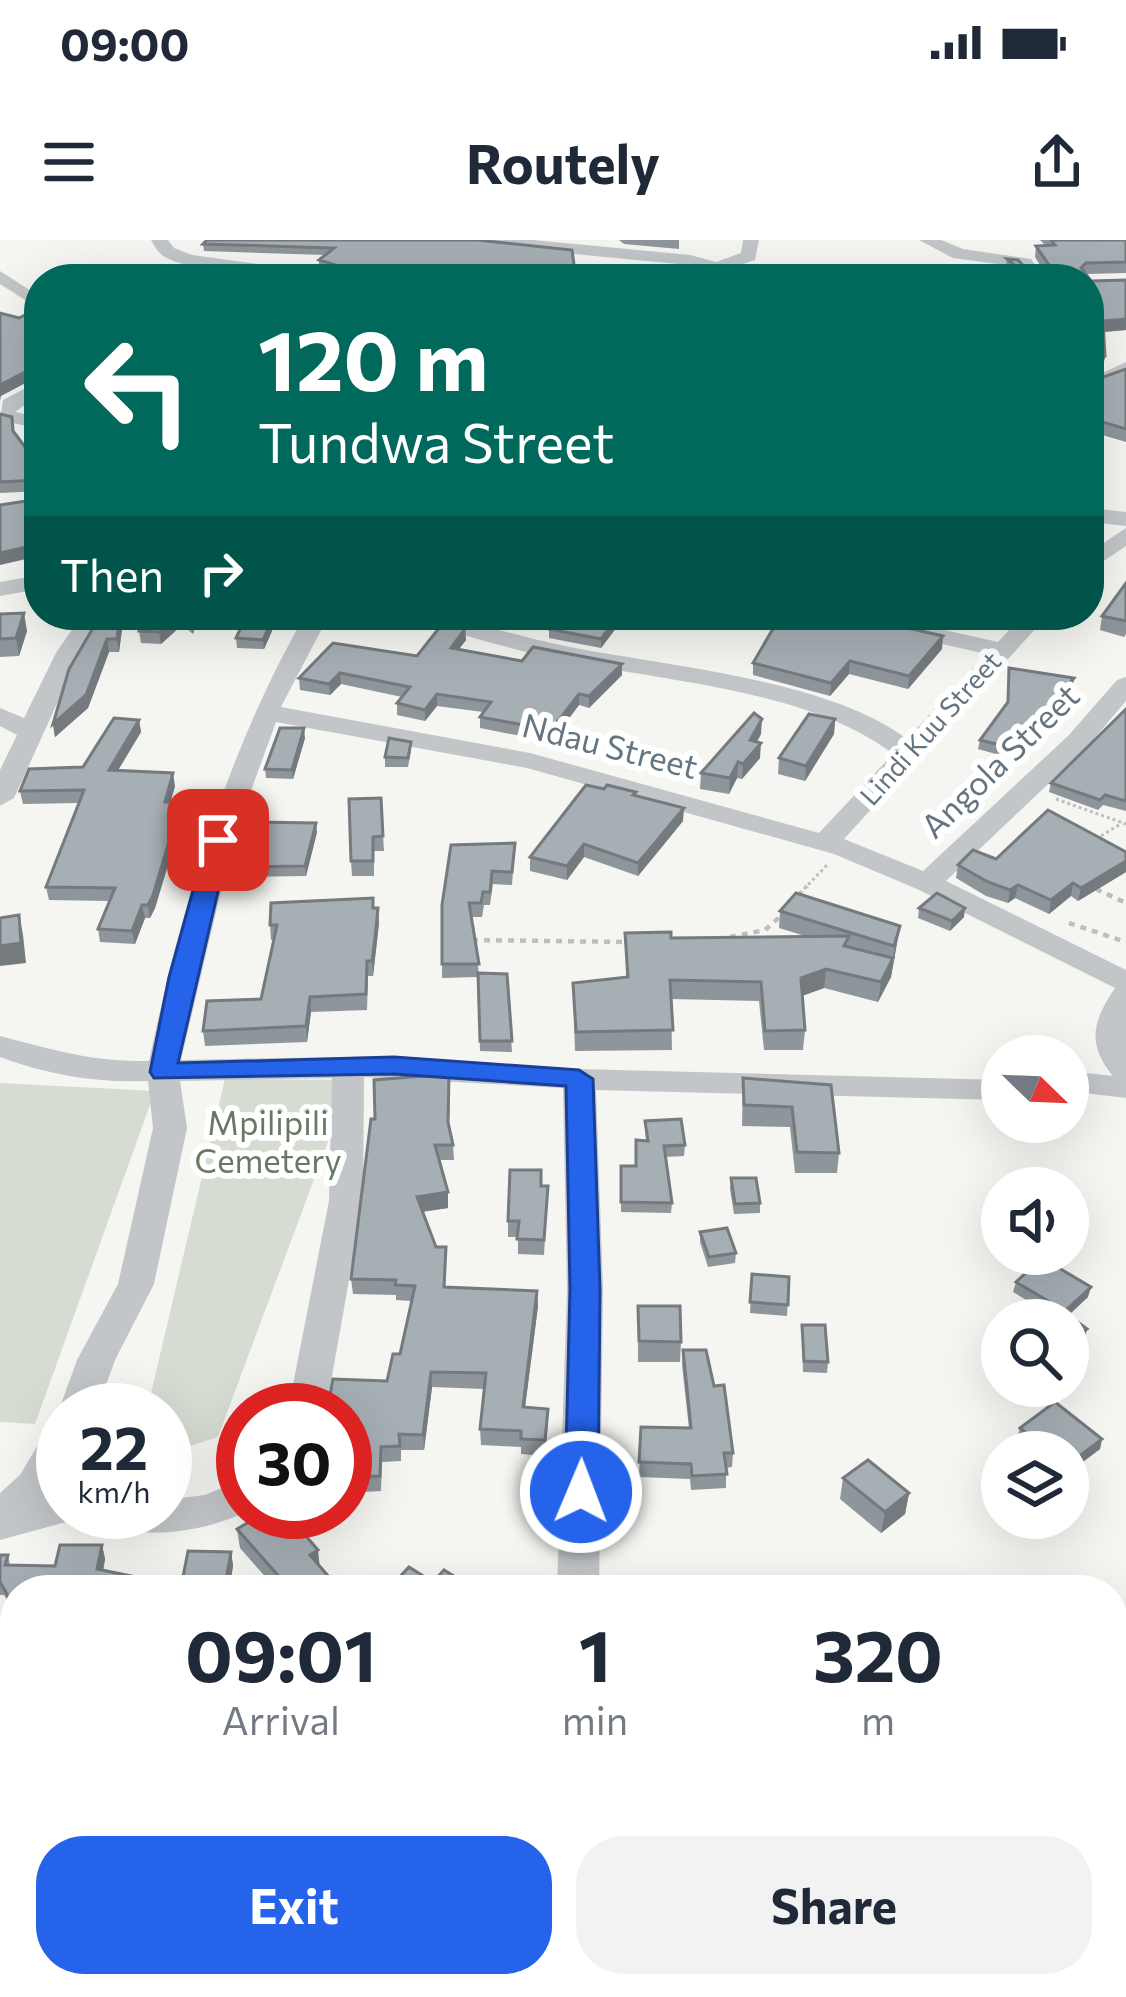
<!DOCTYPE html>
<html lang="en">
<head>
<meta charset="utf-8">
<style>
  body { margin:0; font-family:Commissioner,sans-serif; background:#f2f2f3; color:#1f2937; height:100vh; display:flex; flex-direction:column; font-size:45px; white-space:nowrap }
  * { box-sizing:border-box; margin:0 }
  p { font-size:39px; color:#747a83 }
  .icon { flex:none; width:66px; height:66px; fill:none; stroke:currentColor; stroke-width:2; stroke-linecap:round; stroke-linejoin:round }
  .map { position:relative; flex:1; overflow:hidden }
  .panel { position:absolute; left:0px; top:1335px; width:1128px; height:423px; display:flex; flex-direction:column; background:#fff; border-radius:48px 48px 0 0; box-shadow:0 12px 48px #0002 }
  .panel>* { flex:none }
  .banner { position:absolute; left:24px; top:24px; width:1080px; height:366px; border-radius:48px; box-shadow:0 12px 48px #0002; background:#00695c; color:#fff; overflow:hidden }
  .needle { width:78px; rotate:113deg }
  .tools { position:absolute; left:981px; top:795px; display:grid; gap:24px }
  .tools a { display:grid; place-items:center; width:108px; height:108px; border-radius:50%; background:#fff; box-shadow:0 12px 48px #0002; font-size:60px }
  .speed { position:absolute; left:36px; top:1143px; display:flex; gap:24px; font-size:60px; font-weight:700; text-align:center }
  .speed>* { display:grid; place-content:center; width:156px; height:156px; border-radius:50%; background:#fff; box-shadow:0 12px 48px #0002; line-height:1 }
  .speed small { font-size:30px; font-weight:400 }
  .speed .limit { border:18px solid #d22; background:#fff; color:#111 }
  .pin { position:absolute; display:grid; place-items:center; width:102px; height:102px; color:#fff; margin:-51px; border-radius:24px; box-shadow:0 6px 18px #0006 }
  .me { position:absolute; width:132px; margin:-66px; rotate:1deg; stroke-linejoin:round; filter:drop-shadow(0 0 9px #0008) }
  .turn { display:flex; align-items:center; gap:42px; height:252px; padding:0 36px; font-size:54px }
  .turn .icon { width:156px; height:156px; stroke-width:2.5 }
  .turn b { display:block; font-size:84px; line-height:102px }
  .then { display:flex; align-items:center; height:114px; padding:0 36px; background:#0003; gap:24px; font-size:45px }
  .eta { display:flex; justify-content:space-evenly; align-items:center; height:204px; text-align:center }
  .eta b { font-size:72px; font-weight:700; line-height:84px }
  .cta { display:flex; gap:24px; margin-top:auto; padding:24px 36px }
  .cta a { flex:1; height:138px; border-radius:48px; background:#2563eb; color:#fff; font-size:48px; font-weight:700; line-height:138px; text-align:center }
  .cta a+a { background:#f2f2f3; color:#1f2937 }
  .status { display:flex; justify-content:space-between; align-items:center; height:84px; padding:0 60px; background:#fff; direction:ltr }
  .status svg { height:33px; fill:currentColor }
  header { display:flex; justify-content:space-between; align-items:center; height:156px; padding:0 36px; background:#fff; font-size:54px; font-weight:700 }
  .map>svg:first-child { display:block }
  .green { fill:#d6dcd2 }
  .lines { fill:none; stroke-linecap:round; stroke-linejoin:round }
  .path-far2 { stroke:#bcbec0; stroke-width:3; stroke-dasharray:3 3; stroke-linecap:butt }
  .path-far1 { stroke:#bcbec0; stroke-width:4.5; stroke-dasharray:6 6; stroke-linecap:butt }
  .path { stroke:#bcbec0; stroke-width:6; stroke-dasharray:8 8; stroke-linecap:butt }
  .minor { fill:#c2c6c9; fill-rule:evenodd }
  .wall { fill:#8f969b }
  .shaded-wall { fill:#747a7e }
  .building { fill:#a6afb4; stroke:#747a7e; stroke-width:3 }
  .route { fill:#2563eb; stroke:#184099; stroke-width:3 }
  .labels { text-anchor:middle; stroke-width:12; stroke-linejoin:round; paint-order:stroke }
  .far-street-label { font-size:27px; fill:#647582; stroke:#fff }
  .street-label { font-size:33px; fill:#647582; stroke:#fff }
  .park-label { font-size:33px; fill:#687963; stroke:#fff }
</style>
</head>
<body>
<div class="status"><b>09:00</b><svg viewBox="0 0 49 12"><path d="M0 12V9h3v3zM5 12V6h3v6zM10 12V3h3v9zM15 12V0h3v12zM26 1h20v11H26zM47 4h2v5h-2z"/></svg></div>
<header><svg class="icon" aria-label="menu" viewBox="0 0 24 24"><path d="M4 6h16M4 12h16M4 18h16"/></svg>Routely<svg class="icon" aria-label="share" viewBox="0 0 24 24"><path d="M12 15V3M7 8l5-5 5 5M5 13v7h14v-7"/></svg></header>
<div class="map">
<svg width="1126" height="1757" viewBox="0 0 1126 1757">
  <rect width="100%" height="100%" fill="#f5f5f1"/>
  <g class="green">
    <path d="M225,839l126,1 -133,357 -53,17v-44h-18z"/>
    <path d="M0,843l155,8 -120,333 -35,-2z"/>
  </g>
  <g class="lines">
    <g class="path-far2">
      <path d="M1056,559l70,25"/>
      <path d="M1096,599l26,-16"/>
      <path d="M804,649l23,-24"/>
    </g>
    <g class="path-far1">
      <path d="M1096,649l30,14"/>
      <path d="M798,656l9,-10"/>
      <path d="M1069,683l57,19"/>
      <path d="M730,697l35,-7 18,-16"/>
      <path d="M472,700l156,2"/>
    </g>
    <path class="path" d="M390,1743l5,14"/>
    <g class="minor">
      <path d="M151,0h17l6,8 18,7 139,19 9,5c-35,0 -152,-4 -178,-24 -5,-4 -8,-10 -11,-15z"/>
      <path d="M472,0h61l157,15 26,7 25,-9 2,-13h16l-4,20 -21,7 32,12h-28l-49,-14 -209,-20z"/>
      <path d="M919,0h22l22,9 68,10 14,20h-18l-8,-12 -66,-9z"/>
      <path d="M0,31l39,25v13l-39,-25z"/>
      <path d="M1126,122v13l-37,17v-13z"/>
      <path d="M39,141v14l-24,17 24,5v12l-39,-9 3,-20z"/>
      <path d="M1089,268l37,4v14l-37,-4z"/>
      <path d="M1126,288v18l-37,25v-18z"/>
      <path d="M39,335v14l-39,7v-14z"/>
      <path d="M82,375h24l-26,38 -66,145 -14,8v-36l17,-35 -17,-9v-18l24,10 32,-65z"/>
      <path d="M305,375h24l-48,92 249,46 289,80 74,-79c-83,-64 -230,-73 -333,-94 -51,-11 -101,-27 -151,-40l-4,-5c54,0 102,19 155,30 101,21 266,33 347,94l79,-85 -149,-34 -4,-5h44l121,27 25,-27h25l-204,224 79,32 146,-136 48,-55 9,-3v24l-39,46 -141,134 180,89v128l-58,-7v-20l45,5c-27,-33 -20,-55 2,-88l-198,-99 -83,-35 -307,-86 -251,-46 -43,118 -52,220 212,-4 186,13 423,11v20l-406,-10 7,199 -4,301h-42l10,-301 -4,-201 -199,-11 -1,124 -37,209h-38l41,-209 3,-123 -152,3 7,47 -33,156 -39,76 -18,50h-34v8l-4,-8 18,-50 41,-76 35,-156 -5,-47c-52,2 -99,-6 -148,-24v-21c54,14 92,26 149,25 33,-156 77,-308 156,-446z"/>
      <path d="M63,1182v49l-14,24 14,-3v20h18l-4,7 -77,21v-47l20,-18 29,-49z"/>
      <path d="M243,1239l3,33c-47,21 -99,28 -148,11l-6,-11h73v-12l40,-5z"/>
      <rect x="0" y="1535" width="15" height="42"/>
    </g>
  </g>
  <g class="wall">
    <path d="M477,0l99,39h-281l43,-5 -19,-6v-8l6,-5 -121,-4 -1,-7z"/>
    <path d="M619,0h60v9l-55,-5z"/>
    <path d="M1040,0h86v33l-40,1 5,7 35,-1v50l-22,2 1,24 -2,11 -14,7v-95h-72l-12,-9 2,-11 11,1 11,12 14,-2 -8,-13 1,-11 9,-1z"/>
    <path d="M1126,129v73l-37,-11v-49z"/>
    <path d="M0,174l28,37h11v40l-39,2z"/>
    <path d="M1126,343v51l-2,3 -24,-7 2,-14z"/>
    <path d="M0,374l27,17 -8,25 -19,1z"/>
    <path d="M143,375h55l-5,19 -11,-9 -21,19 -20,-1 -2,-12z"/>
    <path d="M247,375h32l-15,34 -27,-1 -1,-10z"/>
    <path d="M560,375h66l-25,33 -52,-10v-9z"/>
    <path d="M120,376l2,13 -3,23h-10l-21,56 -33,29 -2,-13z"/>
    <path d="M465,389l1,11 -7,9 63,12 100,3v11l-33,33 -10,-3 -28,37 -71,-14v-11l3,-5 -46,-6 -12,15 -28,-6v-12l5,-6 -61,-13 -11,11 -30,-5 -1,-12 118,-22z"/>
    <path d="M942,409l-34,40 -59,-15 -19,22 -77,-21v-12z"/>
    <path d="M1009,428l64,19 -63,71 -32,-9 2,-9 27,-36z"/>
    <path d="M1126,469v102l-23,-6 -5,5 -49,-18 2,-9z"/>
    <path d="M835,479l-1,15 -29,47 -27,-7 1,-16z"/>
    <path d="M139,480l2,12 -23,38 57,16 -5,16 13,13 -28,93 -5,10h-5l-10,26 -35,-2 -2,-13 11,-28 -60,-1 -3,-13 33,-84 -56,1 -3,-13 63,-24z"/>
    <path d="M761,494l-4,8 3,16 -18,21 -5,-1 -8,16 -29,-5 1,-16z"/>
    <path d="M305,498l-12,41 -27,-1 -1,-9z"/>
    <path d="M411,511l-3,16h-23v-10z"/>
    <path d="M636,555l47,26 -45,55 -54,-19 -17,23 -37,-9v-14z"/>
    <path d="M381,559l3,52h-10v25h-22l-1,-15z"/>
    <path d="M317,592l-11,44 -68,1 -1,-10z"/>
    <path d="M515,603l-3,42 -19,-1 -3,21h-6l-2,12h-11l8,56 28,1 5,78 -32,-1 -2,-74 -36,1v-73z"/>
    <path d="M1126,612v20l-48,29 -7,-5 -22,18 -34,-16 -7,5 -22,-7 -30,-18 2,-13 38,-6z"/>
    <path d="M373,668l6,15 -6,53h-5l-1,34 -56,2 -4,30 -102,4 -2,-15 58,-32 13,-59h-3l-1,-15z"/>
    <path d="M919,668l45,9 -14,14 -32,-13z"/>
    <path d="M780,671l120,15 -9,51 -13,25 -54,-14 -22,8 3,34 -2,20h-39l-5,-49 -88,-2 1,51 -97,1 -2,-68 53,-6 -1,-44 46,5 134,-2 -26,-8z"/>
    <path d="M743,838l88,7 8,68 -2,20h-42l-5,-46 -48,-1z"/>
    <path d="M450,849l-1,37 4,19 1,15h-15l9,32v16l-25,4 13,35h10l-1,40 92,4 1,15 -13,101 23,17 -3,32 -24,-2v-7l-40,-2 -1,-16 4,-40 -52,-2 -8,63h-23v11l-19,1 -1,29 -36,2v-83l42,-29 13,-27 11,-53 -15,-1v-5l-43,-1 -2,-15 24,-160z"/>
    <path d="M645,881l40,24 -1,11 -19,1 7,46 -1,10 -50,-1v-46h15l10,-25z"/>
    <path d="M731,938l29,25v10l-26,1 -4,-25z"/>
    <path d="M541,946h7l-4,69 -26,-1v-17h-10v-16z"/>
    <path d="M700,992l36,21 -1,10 -27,4 -8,-25z"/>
    <path d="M752,1034l37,3 -2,39 -37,-3z"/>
    <path d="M1016,1042l72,15 -19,18 18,14 -3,11 -16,11v-31h-9l-46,-28z"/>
    <path d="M638,1066l43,36 -1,20h-42z"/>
    <path d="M802,1085l26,37 -1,11 -24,-1z"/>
    <path d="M683,1110l31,36 19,67 -1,14 -6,1v20l-35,2 -1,-11 -51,-2 2,-50 48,1 -7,-63z"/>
    <path d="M1020,1188l82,11 -2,10 -32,24v-21h-34l-17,-14z"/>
    <path d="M843,1238l66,15 -4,21 -24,19 -41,-34z"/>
    <path d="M237,1289l83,38 9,10 2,13h-54l-37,-42z"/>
    <path d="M102,1305l3,14 -2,11 33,7h47l48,-25 2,14 -4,24h-214v24l-11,-19h-4v-40h8l2,10 45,1z"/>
    <path d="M0,1456l15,1v74l-15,-1z"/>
  </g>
  <g class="shaded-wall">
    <path d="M1126,79v11l-25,2 2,-11z"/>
    <path d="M1105,116l-2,11 -14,7v-11z"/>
    <path d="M35,127l2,10 -36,19 -1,5v-16z"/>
    <path d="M39,304v12l-39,9v-12z"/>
    <path d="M24,373l3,18 -8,25 -3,-18z"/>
    <path d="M179,375h2l1,10 -21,19 -2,-12z"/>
    <path d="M193,375h5l-5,19 -2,-12z"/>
    <path d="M274,375h5l-15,34 -1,-9z"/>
    <path d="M619,375h7l-25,33v-9z"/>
    <path d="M120,376l2,13 -3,23 -2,-13z"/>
    <path d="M465,389l1,11 -15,19v-11z"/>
    <path d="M943,396l-1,13 -34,40 1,-13z"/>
    <path d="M107,399l2,13 -21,56 -33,29 -2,-13z"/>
    <path d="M850,421l-1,13 -19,22 1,-13z"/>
    <path d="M622,424v11l-33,33v-12z"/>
    <path d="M340,433l1,11 -11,11 -1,-11z"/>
    <path d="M1074,438l-1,9 -63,71 2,-10z"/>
    <path d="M437,454v12l-12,15v-11z"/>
    <path d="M579,454v11l-28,37v-12z"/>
    <path d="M762,479l-1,15 -12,21 1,-15z"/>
    <path d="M835,479l-1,15 -29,47 1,-15z"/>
    <path d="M139,480l2,12 -30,50 -2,-12z"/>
    <path d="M304,488l1,10 -12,41 -1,-9z"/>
    <path d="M761,503l-1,15 -18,21 1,-15z"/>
    <path d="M738,522l-1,16 -8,16 1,-16z"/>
    <path d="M173,533l2,13 -8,29 -2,-13z"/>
    <path d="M181,562l2,13 -28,93 -5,10 -2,-13z"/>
    <path d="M684,568l-1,13 -45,55v-13z"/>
    <path d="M316,583l1,9 -11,44 -1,-10z"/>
    <path d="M584,604v13l-17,23v-14z"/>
    <path d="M1126,621v11l-48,29 3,-13z"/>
    <path d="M1073,643l-2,13 -22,18 2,-14z"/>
    <path d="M1018,645l-3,13 -7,5 2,-13z"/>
    <path d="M142,665l3,13 -10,26 -3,-13z"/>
    <path d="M378,668l1,15 -6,53 -1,-15z"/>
    <path d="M965,668l-1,9 -14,14 2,-10z"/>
    <path d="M19,675l4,20 3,28 -26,3v-20z"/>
    <path d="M900,686l-9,51 -13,25 3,-20 11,-22z"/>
    <path d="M826,729l-2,19 -25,9 2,-19z"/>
    <path d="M310,757l1,15 -4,30 -1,-16z"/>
    <path d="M448,952v16l-30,4 -1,-15z"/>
    <path d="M1091,1047l-3,10 -25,23 2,-9z"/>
    <path d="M537,1051l1,15 -15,117v-16z"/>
    <path d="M1087,1089l-3,11 -16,11v-9z"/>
    <path d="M431,1132l1,15 -8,63 -1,-15z"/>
    <path d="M1102,1199l-2,10 -32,24v-8z"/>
    <path d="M909,1253l-4,21 -24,19 4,-21z"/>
    <path d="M102,1305l3,14 -4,24 -4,-14z"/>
    <path d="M318,1310l2,19 -10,-14z"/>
    <path d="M231,1312l2,14 -4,24h-5z"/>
    <path d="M329,1337l2,13h-21z"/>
    <path d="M8,1654l4,10 -12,26v-18z"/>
  </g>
  <g class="building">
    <path d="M207,0h270l95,10 4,29h-110l3,-2 -84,-5 -7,7h-83l6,-5h42l-1,-7 -23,-7 15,-12 -131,-4z"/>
    <path d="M1051,0h75v22l-40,1 -5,5 10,13 35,-1v39l-23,2 2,35 -16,8v-85h-57l-25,-20 11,1 11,12 22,-4 -15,-22 19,-1z"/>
    <path d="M142,32l39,7h-50z"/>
    <path d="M39,68v61l-4,-2 -35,18v-72l19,5z"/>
    <path d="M1126,129v60l-37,-11v-36z"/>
    <path d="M0,174l12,3 1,14 15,20h11v31l-2,-2 -37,2z"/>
    <path d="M39,259v45l-39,9v-48z"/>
    <path d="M1126,343v38l-24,-5z"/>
    <path d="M24,373l-8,25 -16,1v-25z"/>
    <path d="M143,375h36l-20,17 -20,-1z"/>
    <path d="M247,375h27l-11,25 -27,-2z"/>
    <path d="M560,375h59l-18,24 -52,-10z"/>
    <path d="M781,375h69l93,21 -34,40 -59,-15 -19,22 -78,-20z"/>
    <path d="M100,376h20l-3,23h-10l-21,56 -33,29 16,-55z"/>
    <path d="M443,383l22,6 -14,19 71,13 11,-14 89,17 -33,32 -10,-2 -28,36 -71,-13 11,-15 -54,-8 -12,16 -28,-7 13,-16 -70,-14 -11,11 -30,-6 34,-35 84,13z"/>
    <path d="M1009,428l65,10 -62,70 -32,-8 28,-38z"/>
    <path d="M1126,469v92l-21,-6 -5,5 -49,-17z"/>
    <path d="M754,473l8,6 -12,21 11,3 -18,21 -5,-2 -8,16 -29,-5z"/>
    <path d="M809,474l26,5 -29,47 -27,-8z"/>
    <path d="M114,478l25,2 -30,50 64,3 -8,29h16l-28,93 -5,10h-6l-10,26 -34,-2 17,-41 -69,-1 38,-97 -64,1 9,-22 54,-2z"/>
    <path d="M280,488h24l-12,42 -27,-1z"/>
    <path d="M389,498l22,4 -3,16 -23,-1z"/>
    <path d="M586,545l18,4 3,-4 29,7 -3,3 51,13 -46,55 -54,-19 -17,22 -37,-9z"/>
    <path d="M381,558l2,38 -10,1v24h-22l-2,-62z"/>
    <path d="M1048,570l78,42v9l-45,27 -8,-5 -22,17 -33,-15 -8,5 -22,-8 -30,-17 15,-15 23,9z"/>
    <path d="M246,582l70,1 -11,43 -68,1z"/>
    <path d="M515,603l-3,29 -20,-1 -2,21h-7l-2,11h-12l10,61h-37v-59l9,-60z"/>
    <path d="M796,653l104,33 -6,20 -114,-35z"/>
    <path d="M937,653l28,15 -13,13 -33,-13z"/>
    <path d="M373,658v10h5l-3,30 -3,23h-5l-1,33 -56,3 -4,29 -103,5 4,-30 54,-2 16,-74h-7l1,-22z"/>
    <path d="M19,675l2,28 -21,3v-28z"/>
    <path d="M671,692v6l178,-2 -5,10 49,12 -12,24 -55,-13 -25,9 4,52 -40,1 -4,-49 -91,-2 3,50 -97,2 -3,-49 55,-6 -3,-44z"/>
    <path d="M478,733l29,1 5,67h-32z"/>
    <path d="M449,834l-1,48 5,23h-18l13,47 -31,5 19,50h10l-2,40 93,4 -14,116 25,2 -3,31 -24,-1v-8l-41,-2 6,-56 -55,-1 -8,63 -24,-1 1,12 -19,1 -1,29 -35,1v-67h-18l6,-31 54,2 6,-27h7l15,-68 -20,-1 1,-5 -45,-1 20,-160h4l-1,-39z"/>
    <path d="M743,838l88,7 8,68 -42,-1 -5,-45 -48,-2z"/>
    <path d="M681,879l4,26 -21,1 8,57 -51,-1v-36h15v-26l12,1 -3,-20z"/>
    <path d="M510,930h31v16h7l-4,54 -27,-1 2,-18h-11z"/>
    <path d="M731,938h25l4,25 -25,1z"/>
    <path d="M727,988l9,25 -27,4 -9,-25z"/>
    <path d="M1042,1018l49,29 -26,24 -49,-29z"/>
    <path d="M752,1034l37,3 -1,28 -38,-3z"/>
    <path d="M638,1066h42l1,36 -42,-1z"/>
    <path d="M1067,1074l20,15 -19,13v-22h-9z"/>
    <path d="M802,1085h23l3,37 -24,-1z"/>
    <path d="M683,1110h23l8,36 10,-1 9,68h-9l3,21 -35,2 -1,-12 -52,-2 2,-35 50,1z"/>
    <path d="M1055,1162l47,37 -34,26v-13h-18l-30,-24z"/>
    <path d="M868,1220l41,33 -24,19 -42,-34z"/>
    <path d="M266,1272h19l33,38 -8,5 19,22 -19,13h-19l-54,-61z"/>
    <path d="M60,1305h42l-5,24 39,8h47l5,-26 43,1 -7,38h-209v18l-15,-26v-27h8l-3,10 50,1z"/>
    <path d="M409,1327l24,15 11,-12 32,20h-82l-4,-3z"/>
    <rect x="705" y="1346" width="38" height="4"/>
    <path d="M0,1456l15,1v57h-15z"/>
    <path d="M0,1652l8,2 -8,18z"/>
    <path d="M15,1733v10h37l11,5 -6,9h-57z"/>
    <path d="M432,1743h109l16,14h-35l-3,-2 -4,2h-82l-6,-11z"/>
  </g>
  <path class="route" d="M218,593l12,7 -52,223 216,-6 185,13 14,9 7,210 -2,203 -5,9 -12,4 -12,-4 -4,-9 5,-203 -4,-203 -172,-12 -240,4 -4,-6 19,-95 38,-137z"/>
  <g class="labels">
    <g class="far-street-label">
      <text transform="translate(931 489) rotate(-48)" y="9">Lindi Kuu Street</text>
    </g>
    <g class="street-label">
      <text transform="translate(610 506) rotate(14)" y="12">Ndau Street</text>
      <text transform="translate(1000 521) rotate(-44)" y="12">Angola Street</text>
    </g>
    <g class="park-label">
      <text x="268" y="895">Mpilipili<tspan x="268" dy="38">Cemetery</tspan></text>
    </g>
  </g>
</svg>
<div class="tools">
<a><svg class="needle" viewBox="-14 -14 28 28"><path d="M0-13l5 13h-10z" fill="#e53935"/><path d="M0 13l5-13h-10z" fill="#747a83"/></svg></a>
<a><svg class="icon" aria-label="sound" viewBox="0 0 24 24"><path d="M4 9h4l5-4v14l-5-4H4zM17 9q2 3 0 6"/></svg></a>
<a><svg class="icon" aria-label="search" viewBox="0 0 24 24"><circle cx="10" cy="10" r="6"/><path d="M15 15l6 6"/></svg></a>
<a><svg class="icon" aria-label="layers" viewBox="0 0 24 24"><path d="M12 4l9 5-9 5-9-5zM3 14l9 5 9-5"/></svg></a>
</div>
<div class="speed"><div>22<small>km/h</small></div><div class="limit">30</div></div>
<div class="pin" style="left:218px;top:600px;background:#d93025"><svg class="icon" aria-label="arrive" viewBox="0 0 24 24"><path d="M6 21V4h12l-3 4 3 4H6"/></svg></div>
<svg class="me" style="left:581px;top:1252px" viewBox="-20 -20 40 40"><circle r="17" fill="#2563eb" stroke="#fff" stroke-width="3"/><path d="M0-11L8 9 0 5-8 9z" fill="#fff"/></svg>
<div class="banner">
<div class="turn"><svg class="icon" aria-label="left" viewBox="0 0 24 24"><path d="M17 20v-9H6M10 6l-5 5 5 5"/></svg><div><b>120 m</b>Tundwa Street</div></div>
<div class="then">Then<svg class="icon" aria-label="right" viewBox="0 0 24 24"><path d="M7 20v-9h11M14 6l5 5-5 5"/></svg></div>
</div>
<section class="panel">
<div class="eta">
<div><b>09:01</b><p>Arrival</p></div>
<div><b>1</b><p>min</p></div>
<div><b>320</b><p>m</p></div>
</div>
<div class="cta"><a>Exit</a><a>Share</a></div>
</section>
</div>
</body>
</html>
